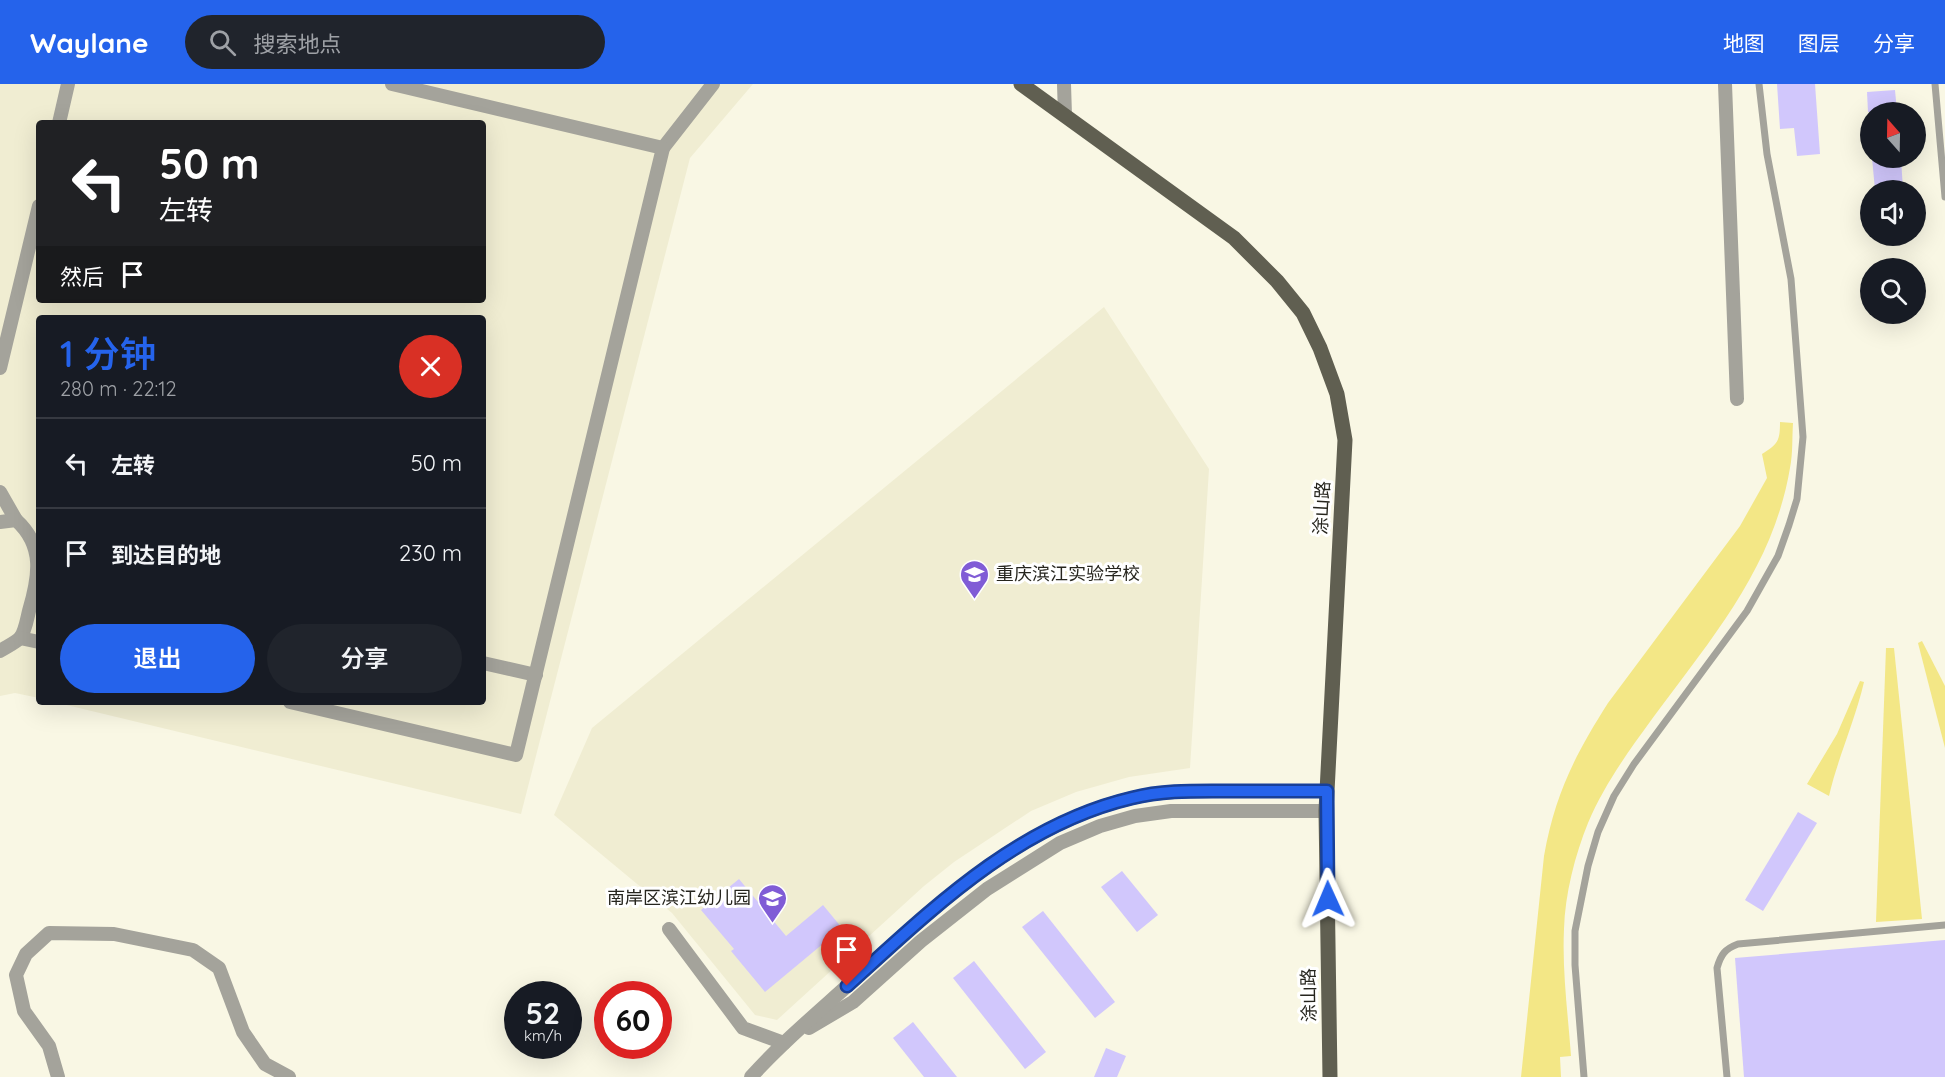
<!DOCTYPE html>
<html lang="zh">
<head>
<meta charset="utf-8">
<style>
  body { margin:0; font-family:Quicksand,"Noto Sans SC",sans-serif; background:#20242c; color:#f1f3f6; height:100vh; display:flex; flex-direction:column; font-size:22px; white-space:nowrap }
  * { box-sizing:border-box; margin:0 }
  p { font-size:20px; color:#9ea1a6 }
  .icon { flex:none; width:33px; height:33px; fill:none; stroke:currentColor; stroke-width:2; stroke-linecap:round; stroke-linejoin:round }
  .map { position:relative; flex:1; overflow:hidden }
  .details { position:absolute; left:36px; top:231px; width:450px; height:390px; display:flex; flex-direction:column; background:#171b24; border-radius:6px; box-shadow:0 6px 24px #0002 }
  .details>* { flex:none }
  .banner { position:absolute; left:36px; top:36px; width:450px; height:183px; border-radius:6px; box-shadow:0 6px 24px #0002; background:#202124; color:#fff; overflow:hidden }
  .needle { width:39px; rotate:340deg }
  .controls { position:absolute; left:1860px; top:18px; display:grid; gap:12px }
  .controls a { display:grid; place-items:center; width:66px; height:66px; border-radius:50%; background:#171b24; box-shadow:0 6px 24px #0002; font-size:30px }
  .speed { position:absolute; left:504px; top:897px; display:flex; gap:12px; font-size:30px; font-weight:700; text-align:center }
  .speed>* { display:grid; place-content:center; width:78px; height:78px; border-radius:50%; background:#171b24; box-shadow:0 6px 24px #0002; line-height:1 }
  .speed small { font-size:15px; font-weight:400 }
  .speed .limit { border:9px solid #d22; background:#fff; color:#111 }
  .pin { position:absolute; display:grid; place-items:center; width:51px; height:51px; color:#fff; margin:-62px -26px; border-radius:50% 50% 50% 0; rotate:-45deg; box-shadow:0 0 6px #0007 }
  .pin .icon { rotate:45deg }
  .me { position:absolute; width:66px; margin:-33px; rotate:359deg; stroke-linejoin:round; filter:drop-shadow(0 0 4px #0008) }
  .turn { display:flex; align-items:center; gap:21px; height:126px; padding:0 24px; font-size:27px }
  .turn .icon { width:78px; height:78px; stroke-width:2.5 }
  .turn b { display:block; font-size:42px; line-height:51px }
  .then { display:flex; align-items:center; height:57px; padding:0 24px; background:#0003; gap:12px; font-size:22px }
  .round { display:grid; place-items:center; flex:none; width:63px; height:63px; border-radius:32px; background:#20242c }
  .overview { display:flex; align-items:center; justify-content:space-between; height:102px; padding:0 24px }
  h1 { font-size:36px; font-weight:600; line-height:45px; color:#2563eb }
  .button { display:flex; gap:12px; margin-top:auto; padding:12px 24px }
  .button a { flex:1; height:69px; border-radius:36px; background:#2563eb; color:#fff; font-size:24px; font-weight:600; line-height:69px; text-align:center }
  .button a+a { background:#20242c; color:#f1f3f6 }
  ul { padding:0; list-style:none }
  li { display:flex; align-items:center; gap:18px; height:90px; padding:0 24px; border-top:2px solid #363941 }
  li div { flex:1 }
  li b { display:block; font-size:22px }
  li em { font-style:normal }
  header { display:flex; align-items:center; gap:36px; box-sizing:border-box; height:84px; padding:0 30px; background:#2563eb; color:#fff }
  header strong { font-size:28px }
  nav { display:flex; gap:33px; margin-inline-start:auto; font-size:21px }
  .search { width:420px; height:54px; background:#20242c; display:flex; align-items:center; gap:15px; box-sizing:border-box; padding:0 21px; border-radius:33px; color:#9ea1a6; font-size:22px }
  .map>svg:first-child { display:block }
  .built { fill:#f0edd2; fill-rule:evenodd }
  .green { fill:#f3e786 }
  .building { fill:#d1c7fc }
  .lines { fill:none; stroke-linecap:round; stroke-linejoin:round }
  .service { stroke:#a4a39b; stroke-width:7 }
  .minor { stroke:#a4a39b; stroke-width:14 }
  .primary { stroke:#605f51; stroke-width:15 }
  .route-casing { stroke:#184099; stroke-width:15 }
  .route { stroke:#2563eb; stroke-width:10 }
  .labels { text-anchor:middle; stroke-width:6; stroke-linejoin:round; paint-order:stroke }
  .street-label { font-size:18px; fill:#26251e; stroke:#fff }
  .poi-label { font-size:18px; fill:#26251e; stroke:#fff; text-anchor:start }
</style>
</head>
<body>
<header>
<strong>Waylane</strong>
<div class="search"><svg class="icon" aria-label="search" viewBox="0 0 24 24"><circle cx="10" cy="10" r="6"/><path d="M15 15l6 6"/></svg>搜索地点</div>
<nav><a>地图</a><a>图层</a><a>分享</a></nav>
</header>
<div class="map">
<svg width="1945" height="993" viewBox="0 0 1945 993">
  <rect width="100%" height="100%" fill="#f9f7e4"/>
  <g class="built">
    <path d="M0,0h753l-63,74 -169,656 -467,-112h429v-384h-444v380l-24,-5 -15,3zM39,39h444v177h-444z"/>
    <path d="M1104,223l105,162 -19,299 -61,9 -53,15 -45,19 -77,51 -30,24 -147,134 -22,-5 -83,-102 -118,-98 38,-87z"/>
  </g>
  <g class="green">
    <path d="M1780,338l13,1c-1,15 0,30 -3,45 -17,101 -80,172 -138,251 -24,33 -48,66 -64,104 -13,32 -23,71 -24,106 -2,42 4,85 7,127l-11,1 1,20h-40l23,-221c11,-62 31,-101 64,-153l132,-177 27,-48 -5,-24c16,-10 18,-13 18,-32z"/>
    <path d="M1922,557l23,45v62l-27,-105z"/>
    <path d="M1886,564h8l28,271 -46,3z"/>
    <path d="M1860,597l4,1c-9,39 -26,75 -35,114l-22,-12 30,-50z"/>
  </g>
  <g class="building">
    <path d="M1777,0h38l5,70 -23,2 -3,-28 -14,1z"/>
    <path d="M1895,6l2,22h-29l-1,-20z"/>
    <path d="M1872,74h29l2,32h-28z"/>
    <path d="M1798,728l19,11 -54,88 -18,-11z"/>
    <path d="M1122,787l36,44 -21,17 -36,-45z"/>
    <path d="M739,795l47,57 37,-31 19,23 -77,64 -34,-41 3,-2 -33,-39z"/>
    <path d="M1043,827l72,91 -20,16 -73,-91z"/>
    <path d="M1945,856v137h-201l-9,-119z"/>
    <path d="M974,877l72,91 -21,17 -72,-91z"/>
    <path d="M913,938l44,55h-33l-31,-39z"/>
    <path d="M1106,964l20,8 -9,21h-23z"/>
  </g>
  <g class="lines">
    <g class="service">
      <path d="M1935,0l10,113"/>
      <path d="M1584,993l-9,-112v-34l13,-65 10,-34 16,-36 20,-32 113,-153 31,-55 11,-31 8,-26 6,-62 -12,-158 -24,-125 -8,-70"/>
      <path d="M1727,993l-10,-109c4,-14 8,-19 21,-24l207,-19"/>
    </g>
    <g class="minor">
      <path d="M1064,0l1,31"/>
      <path d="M1725,0l12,315"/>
      <path d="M59,39l9,-39"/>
      <path d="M663,64l50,-64"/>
      <path d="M0,284l39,-162"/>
      <path d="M0,408l16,28"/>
      <path d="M0,438l16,-2c29,26 23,57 13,91 -2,8 -4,21 -9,27 -5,5 -14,9 -20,13"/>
      <path d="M20,554l19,4"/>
      <path d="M483,579l53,12"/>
      <path d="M290,618l226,53 147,-607 -271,-64"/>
      <path d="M669,845l74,99 41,15"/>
      <path d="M809,944l44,-26 68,-61 66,-52 73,-46 40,-17 35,-10 36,-5h155"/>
      <path d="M58,993l-9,-31 -25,-35 -8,-36 10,-21 23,-21 65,1 79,16 26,18 24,64 22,32 24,13"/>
      <path d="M751,993c32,-36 70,-67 106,-100 81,-74 165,-153 275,-179 29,-7 60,-7 90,-7 35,0 70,0 105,0"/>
    </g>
    <path class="primary" d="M1021,0l213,154 43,43 26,32 17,35 17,46 8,46 -19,371 4,266"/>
  </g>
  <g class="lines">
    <defs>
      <path id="route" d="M847,902c84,-76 170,-161 285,-188 31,-8 63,-7 95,-7 33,0 67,0 100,0l1,108"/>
    </defs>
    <use href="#route" class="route-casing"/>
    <use href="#route" class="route"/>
  </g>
  <defs>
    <symbol id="school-pin" viewBox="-11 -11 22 30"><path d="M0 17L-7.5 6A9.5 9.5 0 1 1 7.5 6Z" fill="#805cd6" stroke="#fff"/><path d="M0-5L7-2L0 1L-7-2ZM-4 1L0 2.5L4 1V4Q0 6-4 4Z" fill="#fff"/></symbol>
  </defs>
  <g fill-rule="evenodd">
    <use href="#school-pin" x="958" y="474" width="33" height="45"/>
    <use href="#school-pin" x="756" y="798" width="33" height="45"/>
  </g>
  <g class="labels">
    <g class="street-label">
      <text transform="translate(1322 424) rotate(-87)" y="6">涂山路</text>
      <text transform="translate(1309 911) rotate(-91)" y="6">涂山路</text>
    </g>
    <g class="poi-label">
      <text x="996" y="496">重庆滨江实验学校</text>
      <text x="751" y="820" text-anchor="end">南岸区滨江幼儿园</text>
    </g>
  </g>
</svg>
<div class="controls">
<a><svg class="needle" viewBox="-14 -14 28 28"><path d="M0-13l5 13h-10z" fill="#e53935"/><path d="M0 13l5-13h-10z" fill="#9ea1a6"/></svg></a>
<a><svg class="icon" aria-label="sound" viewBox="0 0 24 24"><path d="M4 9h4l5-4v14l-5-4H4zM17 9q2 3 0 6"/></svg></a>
<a><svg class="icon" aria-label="search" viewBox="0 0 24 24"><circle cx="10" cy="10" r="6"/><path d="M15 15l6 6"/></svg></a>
</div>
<div class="speed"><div>52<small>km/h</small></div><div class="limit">60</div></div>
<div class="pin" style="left:847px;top:902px;background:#d93025"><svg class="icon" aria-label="arrive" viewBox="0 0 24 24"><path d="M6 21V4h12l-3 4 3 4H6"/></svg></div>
<svg class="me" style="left:1328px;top:815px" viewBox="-20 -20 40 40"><path d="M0-17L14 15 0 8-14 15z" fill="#2563eb" stroke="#fff" stroke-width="4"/></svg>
<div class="banner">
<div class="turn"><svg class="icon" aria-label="left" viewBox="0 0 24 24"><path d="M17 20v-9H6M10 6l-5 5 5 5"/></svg><div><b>50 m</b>左转</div></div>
<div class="then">然后<svg class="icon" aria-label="arrive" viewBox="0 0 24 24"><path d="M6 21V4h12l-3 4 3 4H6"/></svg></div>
</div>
<section class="details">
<div class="overview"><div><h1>1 分钟</h1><p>280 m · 22:12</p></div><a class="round" style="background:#d93025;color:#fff"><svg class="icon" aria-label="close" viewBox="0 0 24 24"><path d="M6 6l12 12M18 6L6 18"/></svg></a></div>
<ul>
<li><svg class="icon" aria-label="left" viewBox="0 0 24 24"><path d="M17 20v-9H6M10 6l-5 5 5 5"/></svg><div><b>左转</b></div><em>50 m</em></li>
<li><svg class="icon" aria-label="arrive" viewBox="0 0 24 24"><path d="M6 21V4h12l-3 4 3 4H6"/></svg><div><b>到达目的地</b></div><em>230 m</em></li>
</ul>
<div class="button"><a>退出</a><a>分享</a></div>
</section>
</div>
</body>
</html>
